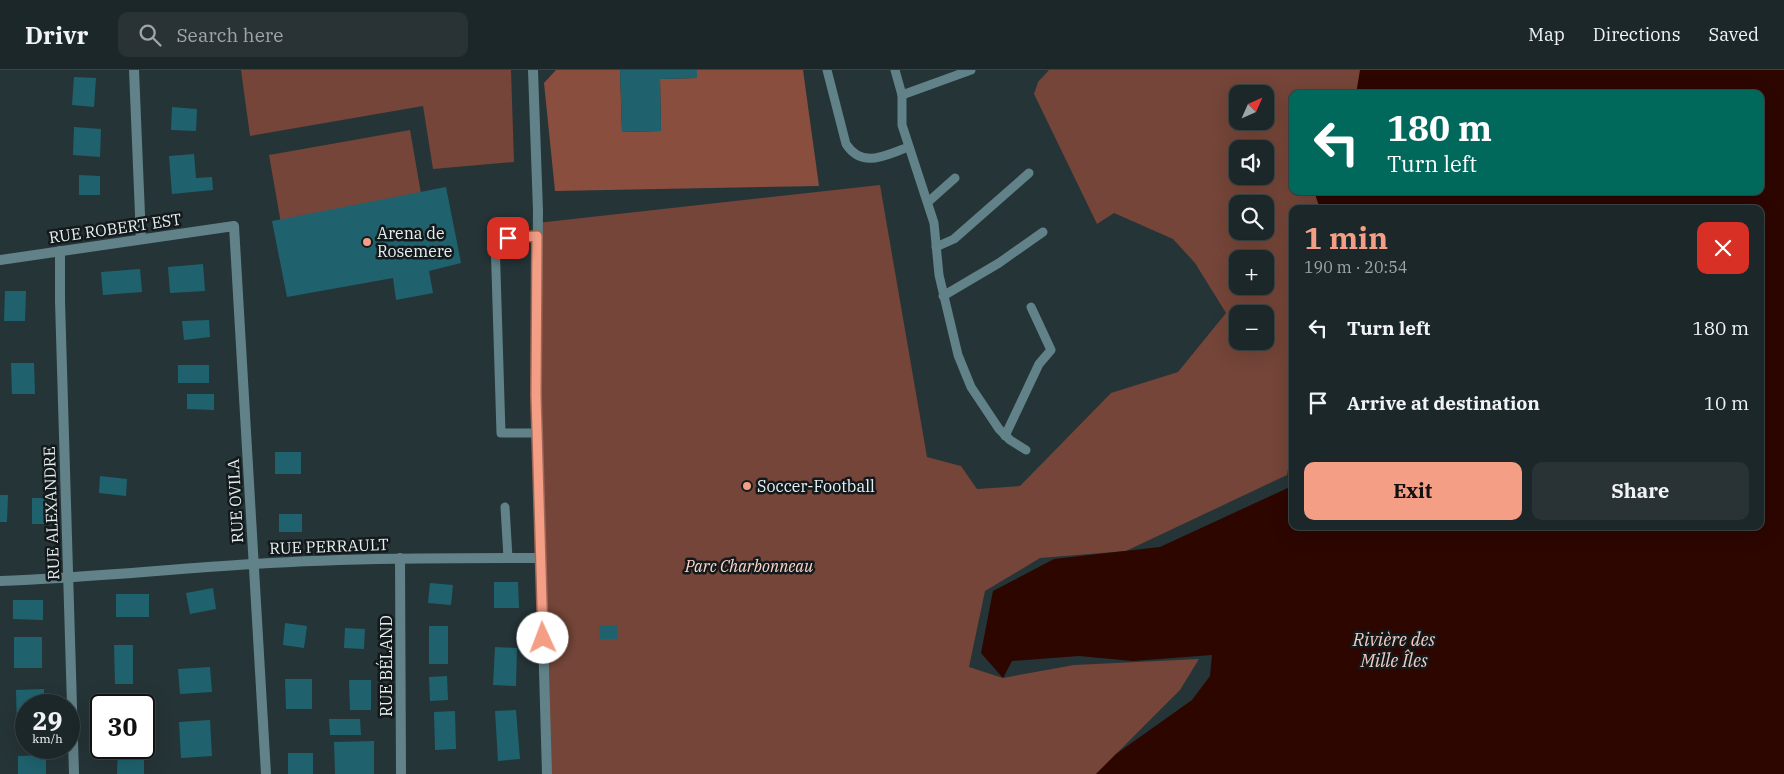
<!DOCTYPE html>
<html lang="en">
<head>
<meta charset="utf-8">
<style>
  body { margin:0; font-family:"IBM Plex Serif",serif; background:#293335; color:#f1f3f6; height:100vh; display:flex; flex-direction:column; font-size:19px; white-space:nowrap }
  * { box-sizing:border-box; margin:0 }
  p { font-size:16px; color:#a0a5a8 }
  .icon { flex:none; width:28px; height:28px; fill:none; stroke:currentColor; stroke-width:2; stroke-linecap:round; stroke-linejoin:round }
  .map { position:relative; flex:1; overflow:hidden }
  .sheet { position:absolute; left:1289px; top:135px; width:475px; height:325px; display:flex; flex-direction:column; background:#1c2729; border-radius:10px; box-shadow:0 5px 20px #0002,0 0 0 1px #3a4446 }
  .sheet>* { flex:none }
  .top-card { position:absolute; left:1289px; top:20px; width:475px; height:105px; border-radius:10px; box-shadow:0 5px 20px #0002,0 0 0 1px #3a4446; background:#00695c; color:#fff; overflow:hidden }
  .needle { width:32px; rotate:45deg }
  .buttons { position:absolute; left:1229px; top:15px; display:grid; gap:10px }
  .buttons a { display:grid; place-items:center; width:45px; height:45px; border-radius:10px; background:#1c2729; box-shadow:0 5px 20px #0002,0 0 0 1px #3a4446; font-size:25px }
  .speed { position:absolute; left:15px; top:624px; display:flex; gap:10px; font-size:25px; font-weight:700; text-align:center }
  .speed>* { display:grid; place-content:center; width:65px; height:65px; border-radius:50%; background:#1c2729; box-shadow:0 5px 20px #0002,0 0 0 1px #3a4446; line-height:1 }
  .speed small { font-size:12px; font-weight:400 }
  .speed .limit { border:2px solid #111; border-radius:8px; background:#fff; color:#111 }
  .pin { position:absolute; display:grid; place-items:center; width:42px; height:42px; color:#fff; margin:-21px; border-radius:10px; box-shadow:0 2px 8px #0006 }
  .me { position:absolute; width:55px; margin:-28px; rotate:358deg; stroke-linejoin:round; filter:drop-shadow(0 0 4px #0008) }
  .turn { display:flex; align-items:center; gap:18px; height:105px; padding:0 15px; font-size:22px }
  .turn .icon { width:65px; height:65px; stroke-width:2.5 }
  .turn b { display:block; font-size:35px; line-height:42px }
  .round { display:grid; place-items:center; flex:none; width:52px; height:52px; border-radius:10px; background:#293335 }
  .head { display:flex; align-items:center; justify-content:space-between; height:85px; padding:0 15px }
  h1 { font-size:30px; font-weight:700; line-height:38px; color:#f49e86 }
  .button { display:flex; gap:10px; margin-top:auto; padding:10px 15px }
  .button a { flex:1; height:58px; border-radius:10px; background:#f49e86; color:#111; font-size:20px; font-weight:700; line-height:58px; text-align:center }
  .button a+a { background:#293335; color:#f1f3f6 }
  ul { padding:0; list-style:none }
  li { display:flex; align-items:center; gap:15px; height:75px; padding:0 15px }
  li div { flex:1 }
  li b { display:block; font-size:19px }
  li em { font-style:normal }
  header { display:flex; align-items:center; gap:30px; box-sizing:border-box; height:70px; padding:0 25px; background:#1c2729; border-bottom:1px solid #3a4446 }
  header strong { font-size:24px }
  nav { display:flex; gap:28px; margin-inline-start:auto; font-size:18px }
  .search { width:350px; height:45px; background:#293335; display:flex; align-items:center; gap:12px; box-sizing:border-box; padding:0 18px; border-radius:10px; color:#a0a5a8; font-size:19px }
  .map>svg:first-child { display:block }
  .green { fill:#744538; fill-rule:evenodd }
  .forest { fill:#8a4e3e }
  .water { fill:#2d0600 }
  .building { fill:#1f626e }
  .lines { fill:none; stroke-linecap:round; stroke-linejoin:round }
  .lane { stroke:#618288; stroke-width:9 }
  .street { stroke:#618288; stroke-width:10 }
  .route-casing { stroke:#9f6757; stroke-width:12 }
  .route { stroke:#f49e86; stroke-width:9 }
  .poi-dot { fill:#f49e86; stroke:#141a1b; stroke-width:2 }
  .labels { text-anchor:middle; stroke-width:5; stroke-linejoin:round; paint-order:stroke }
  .street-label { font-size:16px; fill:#e7f0f2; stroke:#141a1b }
  .poi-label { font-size:16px; fill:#e7f0f2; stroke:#141a1b; text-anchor:start }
  .park-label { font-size:16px; font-style:italic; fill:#fed7cc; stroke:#141a1b }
  .water-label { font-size:18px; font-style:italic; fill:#f2ccc1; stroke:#141a1b }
</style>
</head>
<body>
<header>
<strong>Drivr</strong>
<div class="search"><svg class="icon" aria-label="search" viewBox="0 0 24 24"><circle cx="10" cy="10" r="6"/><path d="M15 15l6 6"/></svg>Search here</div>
<nav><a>Map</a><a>Directions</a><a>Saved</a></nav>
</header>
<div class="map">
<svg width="1784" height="704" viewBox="0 0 1784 704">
  <rect width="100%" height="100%" fill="#253437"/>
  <g class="green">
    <path d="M241,0h270l3,92 -81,7 -10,-63 -173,30z"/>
    <path d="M1049,0h735l-24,24h-468v97h440l-4,18h-436v236l-5,30 -161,76 -86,7 -55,33 -16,76 34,11 71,-13 125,-6 -19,31 -84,84h-549l-10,-551 343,-38 47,272 34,9 16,23 43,-3 91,-93 67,-21 48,-59 -31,-50 -22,-24 -59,-26 -17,11 -63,-130 4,-12zM1238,24h27v27h-27zM1238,79h27v27h-27zM1238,134h27v27h-27zM1238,189h27v27h-27zM1238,244h27v27h-27z"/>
    <path d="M410,60l13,75 -141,24 -13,-74z"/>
  </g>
  <path class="forest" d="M556,0h64l2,62 39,-1 -1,-52 37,-1v-8h106l16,116 -264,5 -11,-108z"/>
  <path class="water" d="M1360,0h424v704h-688l20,-20 76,-54 18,-24 2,-21 -79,6 -54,-5 -67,5 -9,17 -22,-25 12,-62 61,-32 106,-12 132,-61v40h468v-317h-440l-6,-18h446v-97h-404z"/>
  <g class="building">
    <path d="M620,0h77v8l-37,1 1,52 -39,1z"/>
    <path d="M74,7l22,1 -2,29 -22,-2z"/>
    <path d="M172,37l25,2 -1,22 -25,-1z"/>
    <path d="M74,57l27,2 -1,28 -27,-2z"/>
    <path d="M194,84l2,24 16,-1 1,13 -41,4 -3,-38z"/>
    <path d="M79,105l21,1v19h-21z"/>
    <path d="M446,117l15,76 -32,8 4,22 -37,7 -3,-22 -106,19 -15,-76z"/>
    <path d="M203,194l2,27 -35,2 -2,-26z"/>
    <path d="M140,199l2,23 -39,3 -2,-23z"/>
    <path d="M5,221h21l-1,30h-21z"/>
    <path d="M209,250l1,17 -26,3 -2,-19z"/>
    <path d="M11,293h23l1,31h-23z"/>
    <rect x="178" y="295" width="31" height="18"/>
    <path d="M187,324h27v16l-27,-1z"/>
    <rect x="275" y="382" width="26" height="22"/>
    <path d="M100,406l27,3 -1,17 -27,-3z"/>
    <path d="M0,425h8l-1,27h-7z"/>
    <path d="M32,428h16l1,26h-17z"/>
    <rect x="279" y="444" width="23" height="18"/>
    <path d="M494,512h24l1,26h-25z"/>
    <path d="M430,513l23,2 -2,20 -23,-2z"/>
    <path d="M213,518l3,21 -26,5 -4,-21z"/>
    <rect x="116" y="524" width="33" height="23"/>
    <path d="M13,530h30v20l-30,-1z"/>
    <path d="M285,553l22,3 -3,22 -21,-3z"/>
    <path d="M599,555h18v14h-17z"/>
    <rect x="429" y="556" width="19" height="38"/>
    <path d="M345,558l20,1 -1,20 -20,-1z"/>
    <rect x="14" y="567" width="28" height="31"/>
    <path d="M114,575h19v39h-18z"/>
    <path d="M495,577l22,1 -1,38 -23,-1z"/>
    <path d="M210,597l2,25 -32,2 -2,-25z"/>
    <path d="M447,606l1,24 -18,1 -1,-24z"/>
    <path d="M285,609h27v30h-26z"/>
    <path d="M349,610h22v30h-21z"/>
    <path d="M44,619v16h-18v23h-9l-1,-38z"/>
    <path d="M138,628v7h-23v-6z"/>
    <path d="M516,640l4,49 -22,2 -3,-50z"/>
    <path d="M455,641l1,38 -21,1 -1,-38z"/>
    <path d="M329,649h31l1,16h-31z"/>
    <path d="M210,650l2,36 -31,2 -2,-36z"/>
    <path d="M374,671v33h-39l-1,-32z"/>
    <path d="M118,680h26v24h-27z"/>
    <rect x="288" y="683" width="25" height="21"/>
    <path d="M46,685v19h-28v-18z"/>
  </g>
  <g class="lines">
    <g class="lane">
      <path d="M827,0l19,74c17,26 41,10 63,3"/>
      <path d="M895,0l7,25v30l32,98 5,52 19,80 13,32 28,42 11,11 16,10"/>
      <path d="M902,25l69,-25"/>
      <path d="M928,132l27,-24"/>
      <path d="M936,177l18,-8 75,-66"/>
      <path d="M943,226l56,-33 44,-31"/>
      <path d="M537,363h-36l-6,-194 42,-3"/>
      <path d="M1005,366l34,-72 12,-14 -20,-43"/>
      <path d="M505,437l3,51"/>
    </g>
    <g class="street">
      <path d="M134,0l7,169"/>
      <path d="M533,0l5,141 -2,184 11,379"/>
      <path d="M60,181v50l14,473"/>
      <path d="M0,190l234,-34 32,548"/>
      <path d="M400,488l1,216"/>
      <path d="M0,511c85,-3 169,-12 253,-17 96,-6 192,-6 288,-6"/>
    </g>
  </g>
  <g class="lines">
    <defs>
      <path id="route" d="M508,168l29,-2 -1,159 7,243"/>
    </defs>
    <use href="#route" class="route-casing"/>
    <use href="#route" class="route"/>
  </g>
  <g class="poi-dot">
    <circle cx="367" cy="172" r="5"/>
    <circle cx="747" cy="416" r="5"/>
  </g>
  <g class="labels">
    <g class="street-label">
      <text transform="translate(115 158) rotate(-8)" y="6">RUE ROBERT EST</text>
      <text transform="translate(235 431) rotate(-93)" y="6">RUE OVILA</text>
      <text transform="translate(51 443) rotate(-92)" y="6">RUE ALEXANDRE</text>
      <text transform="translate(329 476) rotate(-2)" y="6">RUE PERRAULT</text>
      <text transform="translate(386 596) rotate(-90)" y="6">RUE BÉLAND</text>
    </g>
    <g class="poi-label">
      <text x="377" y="169">Arena de<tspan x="377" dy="18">Rosemere</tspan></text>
      <text x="757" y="422">Soccer-Football</text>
    </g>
    <g class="park-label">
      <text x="749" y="502">Parc Charbonneau</text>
    </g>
    <g class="water-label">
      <text x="1394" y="576">Rivière des<tspan x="1394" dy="21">Mille Îles</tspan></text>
    </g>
  </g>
</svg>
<div class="buttons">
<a><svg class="needle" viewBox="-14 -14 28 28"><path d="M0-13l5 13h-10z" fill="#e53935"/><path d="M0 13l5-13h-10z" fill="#a0a5a8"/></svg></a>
<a><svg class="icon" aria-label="sound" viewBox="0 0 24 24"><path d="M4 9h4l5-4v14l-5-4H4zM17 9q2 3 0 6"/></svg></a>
<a><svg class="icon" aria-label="search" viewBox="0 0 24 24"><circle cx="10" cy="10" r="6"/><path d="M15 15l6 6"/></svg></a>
<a>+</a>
<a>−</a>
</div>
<div class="speed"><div>29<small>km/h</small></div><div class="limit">30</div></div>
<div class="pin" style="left:508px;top:168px;background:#d93025"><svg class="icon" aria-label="arrive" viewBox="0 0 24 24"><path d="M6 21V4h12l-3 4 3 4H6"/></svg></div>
<svg class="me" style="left:543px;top:568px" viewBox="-20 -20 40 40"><circle r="19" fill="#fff"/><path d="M0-13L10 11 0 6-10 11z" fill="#f49e86"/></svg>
<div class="top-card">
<div class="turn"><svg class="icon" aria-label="left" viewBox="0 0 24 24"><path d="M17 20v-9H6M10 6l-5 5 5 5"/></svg><div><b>180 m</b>Turn left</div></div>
</div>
<section class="sheet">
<div class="head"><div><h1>1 min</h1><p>190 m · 20:54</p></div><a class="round" style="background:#d93025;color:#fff"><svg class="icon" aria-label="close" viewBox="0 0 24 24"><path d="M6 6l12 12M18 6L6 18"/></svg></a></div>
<ul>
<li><svg class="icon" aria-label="left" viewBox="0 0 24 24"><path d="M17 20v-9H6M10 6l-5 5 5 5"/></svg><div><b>Turn left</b></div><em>180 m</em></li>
<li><svg class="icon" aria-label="arrive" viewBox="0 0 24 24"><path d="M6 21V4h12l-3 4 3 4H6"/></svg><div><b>Arrive at destination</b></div><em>10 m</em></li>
</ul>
<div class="button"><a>Exit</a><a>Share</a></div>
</section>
</div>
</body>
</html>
